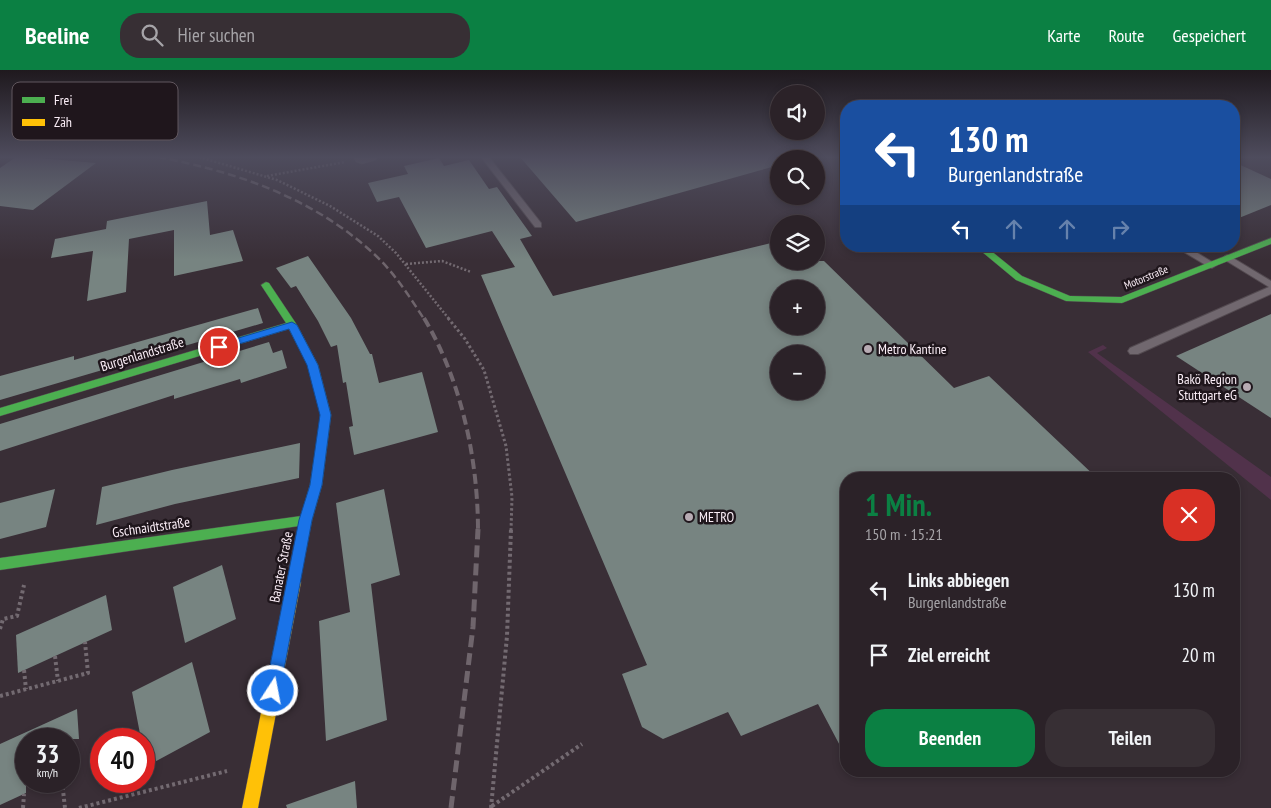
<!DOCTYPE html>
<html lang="de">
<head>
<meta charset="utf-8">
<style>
  body { margin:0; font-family:"PT Sans Narrow",sans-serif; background:#372f34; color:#f1f3f6; height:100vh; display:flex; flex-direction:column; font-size:19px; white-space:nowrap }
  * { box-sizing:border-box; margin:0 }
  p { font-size:16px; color:#a6a4a8 }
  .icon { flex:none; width:28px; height:28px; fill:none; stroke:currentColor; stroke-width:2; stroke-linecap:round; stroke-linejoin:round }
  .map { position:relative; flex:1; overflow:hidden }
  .panel { position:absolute; left:840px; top:402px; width:400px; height:305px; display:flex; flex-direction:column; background:#2b2228; border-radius:20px; box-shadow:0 2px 8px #0003,0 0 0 1px #473f45 }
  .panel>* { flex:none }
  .guide { position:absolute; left:840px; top:30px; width:400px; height:152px; border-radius:20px; box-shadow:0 2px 8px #0003,0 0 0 1px #473f45; background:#1a4fa0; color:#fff; overflow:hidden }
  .fabs { position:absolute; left:770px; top:15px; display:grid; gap:10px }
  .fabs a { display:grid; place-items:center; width:55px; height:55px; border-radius:50%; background:#2b2228; box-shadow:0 2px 8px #0003,0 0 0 1px #473f45; font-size:25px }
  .speed { position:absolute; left:15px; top:658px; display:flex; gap:10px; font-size:25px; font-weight:700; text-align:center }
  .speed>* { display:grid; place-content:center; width:65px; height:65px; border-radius:50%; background:#2b2228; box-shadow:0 2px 8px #0003,0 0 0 1px #473f45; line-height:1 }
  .speed small { font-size:12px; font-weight:400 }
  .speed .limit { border:8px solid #d22; background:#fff; color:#111 }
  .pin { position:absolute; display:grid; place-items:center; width:42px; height:42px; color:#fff; margin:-21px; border:2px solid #fff; border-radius:50%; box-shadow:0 1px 5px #0007 }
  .me { position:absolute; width:55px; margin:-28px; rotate:11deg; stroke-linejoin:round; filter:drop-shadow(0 0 4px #0008) }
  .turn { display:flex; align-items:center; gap:18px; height:105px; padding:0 25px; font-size:22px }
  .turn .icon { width:65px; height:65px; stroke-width:2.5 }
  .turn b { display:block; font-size:35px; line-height:42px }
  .lanes { display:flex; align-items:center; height:48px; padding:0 25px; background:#0003; justify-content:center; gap:25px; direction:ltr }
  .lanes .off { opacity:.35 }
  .round { display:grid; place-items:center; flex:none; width:52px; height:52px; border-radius:20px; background:#372f34 }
  .head { display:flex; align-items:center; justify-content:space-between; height:85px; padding:0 25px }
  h1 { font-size:30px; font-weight:600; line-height:38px; color:#0b8043 }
  .button { display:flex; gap:10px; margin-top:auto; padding:10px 25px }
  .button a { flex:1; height:58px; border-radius:20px; background:#0b8043; color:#fff; font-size:20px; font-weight:600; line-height:58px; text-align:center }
  .button a+a { background:#372f34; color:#f1f3f6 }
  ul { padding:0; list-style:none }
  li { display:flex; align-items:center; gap:15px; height:65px; padding:0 25px }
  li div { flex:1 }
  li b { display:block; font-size:19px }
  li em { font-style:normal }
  header { display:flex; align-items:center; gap:30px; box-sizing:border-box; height:70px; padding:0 25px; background:#0b8043; color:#fff }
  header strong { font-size:24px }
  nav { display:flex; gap:28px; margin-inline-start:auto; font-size:18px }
  .search { width:350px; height:45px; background:#372f34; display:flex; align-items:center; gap:12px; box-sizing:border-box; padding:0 18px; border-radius:20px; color:#a6a4a8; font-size:19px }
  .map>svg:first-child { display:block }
  .green { fill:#51324b }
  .building { fill:#778481; fill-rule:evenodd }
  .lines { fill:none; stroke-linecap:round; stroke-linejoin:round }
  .lane-casing { stroke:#534a50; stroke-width:2 }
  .street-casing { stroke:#534a50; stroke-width:1 }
  .fast-casing { stroke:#534a50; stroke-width:1 }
  .slow-casing { stroke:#534a50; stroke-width:1 }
  .path-far2 { stroke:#736a71; stroke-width:2.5; stroke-dasharray:2 2; stroke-linecap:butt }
  .path-far1 { stroke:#736a71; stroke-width:3; stroke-dasharray:2.5 2.5; stroke-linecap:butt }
  .path { stroke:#736a71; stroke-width:4; stroke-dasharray:3 3; stroke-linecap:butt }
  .lane { fill:#71686f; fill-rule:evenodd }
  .street { fill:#71686f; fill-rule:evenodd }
  .fast { fill:#4caf50; fill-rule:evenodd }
  .slow { fill:#ffc107; fill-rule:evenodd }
  .rail-far2 { stroke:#6f656c; stroke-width:2.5; stroke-dasharray:8 4; stroke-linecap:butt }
  .rail-far1 { stroke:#6f656c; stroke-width:4; stroke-dasharray:10 5; stroke-linecap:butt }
  .rail { stroke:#6f656c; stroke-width:5; stroke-dasharray:12 6; stroke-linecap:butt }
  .route { fill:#1a73e8; stroke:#114b97 }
  .poi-dot { fill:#b7abb3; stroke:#1f161c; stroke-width:2 }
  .labels { text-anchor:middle; stroke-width:5; stroke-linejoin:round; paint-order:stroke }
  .far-street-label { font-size:11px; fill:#fbeef7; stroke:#1f161c }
  .poi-label { font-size:14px; fill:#fbeef7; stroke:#1f161c; text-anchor:start }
  .street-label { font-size:14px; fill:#fbeef7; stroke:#1f161c }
  .key { fill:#1f161c; stroke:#61575e; stroke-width:1 }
  .key-label { font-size:14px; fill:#fbeef7 }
</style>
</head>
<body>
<header>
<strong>Beeline</strong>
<div class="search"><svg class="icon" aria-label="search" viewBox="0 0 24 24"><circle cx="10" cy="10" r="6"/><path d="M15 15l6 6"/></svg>Hier suchen</div>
<nav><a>Karte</a><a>Route</a><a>Gespeichert</a></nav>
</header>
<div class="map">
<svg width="1271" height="738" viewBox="0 0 1271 738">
  <rect width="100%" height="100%" fill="#392e36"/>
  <path class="green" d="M1103,275l4,3 -10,5 174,124v23l-183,-148z"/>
  <g class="building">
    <path d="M16,87h9l71,6 -63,47 -33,-4v-38z"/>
    <path d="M520,87h268v2h-9v6l-203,57z"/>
    <path d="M439,88l5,8 25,-6 20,29 8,-2 35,49 -12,3 33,57 226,-55v20h45l130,127 35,-12 109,103h-252v278l-28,-53 -77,32 -13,-24 -65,27 -21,-12 -20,-53 25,-9 -166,-390 34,-8 -23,-36 -66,17 -27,-51 -22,5 -9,-19 40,-9 -4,-8zM779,219h37v37h-37zM779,284h37v37h-37z"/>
    <path d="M1234,92l37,17v26l-37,15z"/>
    <path d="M207,131l3,34 23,-5 10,31 -69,15v-46l-45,9 -3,53 -39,9 6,-50 -42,7 4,-19 51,-10 1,-8z"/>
    <path d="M308,186l43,62 19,36h2l7,29 43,-11 16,60 -84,23 -5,-28 4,-1 -7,-44 -3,1 -6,-38 -6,2 -13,-26 -22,-35 -5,2 -15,-20z"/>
    <path d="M258,238l5,15 -263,77v-24l74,-20v4z"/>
    <path d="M1271,244v104l-95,-62z"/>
    <path d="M269,272l4,11 9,-3 5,18 -46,15 -1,-4 -66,20v-4l-174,56v-27z"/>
    <path d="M300,373l-1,35 -124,26 -79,21 6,-38 70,-17z"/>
    <path d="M55,419l-9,38 -46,12v-36z"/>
    <path d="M384,419l16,86 -29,9 16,136 -61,21 -7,-120 31,-9 -14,-109z"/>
    <path d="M222,495l14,54 -51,24 -12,-56z"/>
    <path d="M106,525l6,35 -94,43 -2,-38z"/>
    <path d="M192,592l18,70 -63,34 -3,-27h-3l-9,-47z"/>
    <path d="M77,639l2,30h-53v54l-26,12v-61z"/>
    <path d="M355,711l2,27h-70l-1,-3z"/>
  </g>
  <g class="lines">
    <defs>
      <g id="lane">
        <path d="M481,87h8l52,66v4h-6z"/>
        <path d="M1174,176h12l31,19 -5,3 -3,-1z"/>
        <path d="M1228,185l43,26v13l-133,60h-8l-2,-3 2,-3 139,-61 -44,-27v-4z"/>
      </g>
      <path id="street" d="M355,87h23l-2,3 -14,4 -6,-2 -2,-3z"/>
      <g id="fast">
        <path d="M1271,168v6l-149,59 -56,-2 -50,-21 -41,-34h10l37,30 48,20 51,1z"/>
        <path d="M266,212l3,1 28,42 21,40 13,50 -9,70 -10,35 -13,66 -5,2 -5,-2 -2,-4 12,-56 -299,44v-12l301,-42 9,-31 11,-70 -13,-50 -19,-36 -289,87v-8l286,-85 -25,-38z"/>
      </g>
      <path id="slow" d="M294,506l5,2 2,4 -43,226h-16l45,-226 2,-4z"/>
    </defs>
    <use href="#lane" class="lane-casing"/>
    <use href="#street" class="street-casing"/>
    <use href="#fast" class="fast-casing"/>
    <use href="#slow" class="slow-casing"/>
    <g class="path-far2">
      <path d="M199,87l78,23 53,26 48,30 18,17 53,66"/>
      <path d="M267,106l78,-14"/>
      <path d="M406,194l36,-3 29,11"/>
    </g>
    <path class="path-far1" d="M448,248l17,21 19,31 22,76 6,51 -1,34"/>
    <g class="path">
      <path d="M0,559l3,-10 14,-3 7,-31"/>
      <path d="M55,586l3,25"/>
      <path d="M24,600l2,19"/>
      <path d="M0,626l88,-23 -3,-31"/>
      <path d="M62,711l3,27"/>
      <path d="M492,736l90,-62"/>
      <path d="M23,738l1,-14"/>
      <path d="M79,738l148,-37"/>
      <path d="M491,738l16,-172 4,-107"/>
    </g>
    <use href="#lane" class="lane"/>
    <use href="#street" class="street"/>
    <use href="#fast" class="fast"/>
    <use href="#slow" class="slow"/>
    <path class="rail-far2" d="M158,87c79,15 155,41 215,96 21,19 36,43 51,66"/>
    <path class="rail-far1" d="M424,248c37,62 54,140 54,213"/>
    <path class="rail" d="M451,738l22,-181 5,-98"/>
  </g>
  <linearGradient id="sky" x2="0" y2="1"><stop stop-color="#1f191e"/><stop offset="0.46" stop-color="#4e4c5d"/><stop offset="1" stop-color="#4e4c5d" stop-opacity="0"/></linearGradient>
  <rect width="1271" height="190" fill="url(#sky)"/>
  <path class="route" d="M292,252l5,3 21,40 13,50 -9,70 -10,35 -32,171 -2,5 -5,2 -5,-2 -3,-5 34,-171 11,-35 10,-70 -13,-50 -18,-36 -70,21 -5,-3 1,-2z"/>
  <g class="poi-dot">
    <circle cx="868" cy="279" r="5"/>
    <circle cx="1247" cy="317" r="5"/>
    <circle cx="689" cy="447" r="5"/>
  </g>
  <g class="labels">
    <g class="far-street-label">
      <text transform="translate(1146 207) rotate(-22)" y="4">Motorstraße</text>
    </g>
    <g class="poi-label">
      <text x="878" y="284">Metro Kantine</text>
      <text x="1237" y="314" text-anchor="end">Bakö Region<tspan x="1237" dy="16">Stuttgart eG</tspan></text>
      <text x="699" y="452">METRO</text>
    </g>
    <g class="street-label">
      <text transform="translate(142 284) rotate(-17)" y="5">Burgenlandstraße</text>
      <text transform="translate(151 457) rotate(-8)" y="5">Gschnaidtstraße</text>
      <text transform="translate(281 497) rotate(-79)" y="5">Banater Straße</text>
    </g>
  </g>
  <rect x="12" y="12" width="166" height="58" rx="8" class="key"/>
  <rect x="22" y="27" width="23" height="6" fill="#4caf50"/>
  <rect x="22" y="49" width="23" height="7" fill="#ffc107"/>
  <g class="key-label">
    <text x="54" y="35">Frei</text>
    <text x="54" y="57">Zäh</text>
  </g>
</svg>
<div class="fabs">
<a><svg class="icon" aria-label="sound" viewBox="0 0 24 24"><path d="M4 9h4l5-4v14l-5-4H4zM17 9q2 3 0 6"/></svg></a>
<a><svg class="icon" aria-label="search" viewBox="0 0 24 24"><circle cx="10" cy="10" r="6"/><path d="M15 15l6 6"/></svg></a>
<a><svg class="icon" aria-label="layers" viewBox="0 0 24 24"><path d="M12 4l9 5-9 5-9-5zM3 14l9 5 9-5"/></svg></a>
<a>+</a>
<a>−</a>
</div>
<div class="speed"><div>33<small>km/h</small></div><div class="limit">40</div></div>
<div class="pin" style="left:219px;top:277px;background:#d93025"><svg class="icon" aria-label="arrive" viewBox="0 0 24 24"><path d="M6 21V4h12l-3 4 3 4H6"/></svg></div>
<svg class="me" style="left:273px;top:621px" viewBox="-20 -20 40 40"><circle r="17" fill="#1a73e8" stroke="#fff" stroke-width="3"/><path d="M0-11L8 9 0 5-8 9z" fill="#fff"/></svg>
<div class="guide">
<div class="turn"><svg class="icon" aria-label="left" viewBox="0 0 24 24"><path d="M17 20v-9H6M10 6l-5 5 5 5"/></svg><div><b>130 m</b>Burgenlandstraße</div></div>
<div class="lanes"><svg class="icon" aria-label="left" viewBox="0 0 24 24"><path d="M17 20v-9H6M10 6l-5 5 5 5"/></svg><svg class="icon off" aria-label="ahead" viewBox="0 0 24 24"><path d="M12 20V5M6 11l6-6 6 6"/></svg><svg class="icon off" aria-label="ahead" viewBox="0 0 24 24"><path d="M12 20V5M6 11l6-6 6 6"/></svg><svg class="icon off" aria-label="right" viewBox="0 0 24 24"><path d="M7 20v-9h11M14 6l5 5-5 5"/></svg></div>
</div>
<section class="panel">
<div class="head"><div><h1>1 Min.</h1><p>150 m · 15:21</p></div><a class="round" style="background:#d93025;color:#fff"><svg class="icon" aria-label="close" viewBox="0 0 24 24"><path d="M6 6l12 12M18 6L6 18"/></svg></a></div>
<ul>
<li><svg class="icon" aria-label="left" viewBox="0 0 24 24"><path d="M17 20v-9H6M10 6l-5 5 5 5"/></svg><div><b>Links abbiegen</b><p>Burgenlandstraße</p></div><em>130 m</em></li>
<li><svg class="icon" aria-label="arrive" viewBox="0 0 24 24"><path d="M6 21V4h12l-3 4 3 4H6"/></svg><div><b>Ziel erreicht</b></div><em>20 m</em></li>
</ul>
<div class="button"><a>Beenden</a><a>Teilen</a></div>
</section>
</div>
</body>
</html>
